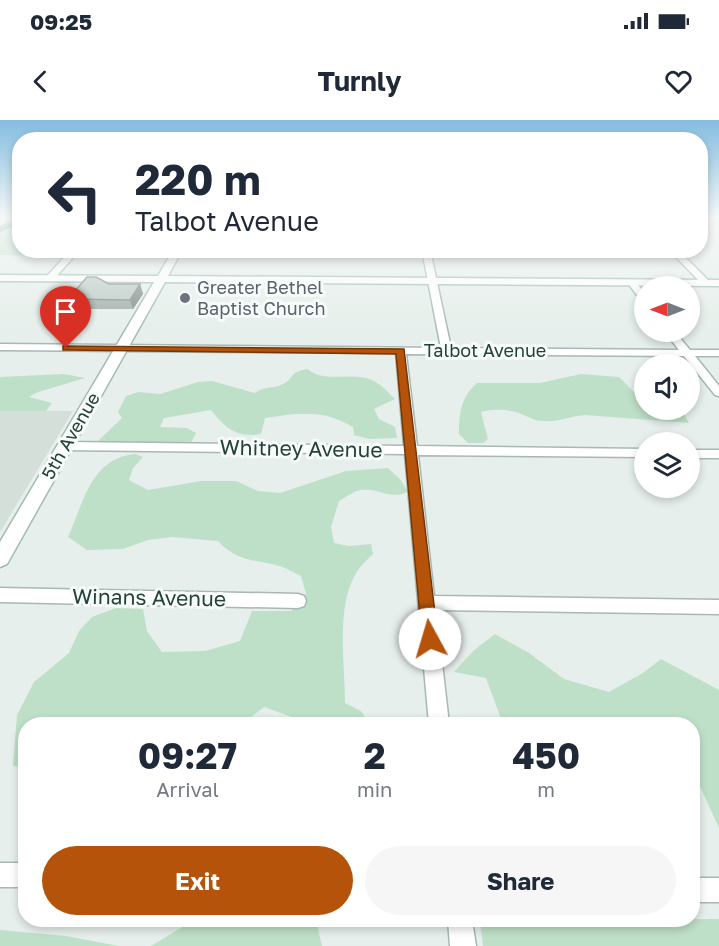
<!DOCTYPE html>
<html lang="en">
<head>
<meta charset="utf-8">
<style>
  body { margin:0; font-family:"Golos Text",sans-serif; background:#f6f6f7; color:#1f2937; height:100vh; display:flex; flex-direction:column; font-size:22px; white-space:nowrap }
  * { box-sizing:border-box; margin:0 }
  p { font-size:20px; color:#747a83 }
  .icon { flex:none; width:33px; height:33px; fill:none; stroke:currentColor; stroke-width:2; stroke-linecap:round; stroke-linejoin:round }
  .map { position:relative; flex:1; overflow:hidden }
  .panel { position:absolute; left:18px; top:597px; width:682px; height:210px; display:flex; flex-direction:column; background:#fff; border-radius:24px; box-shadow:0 3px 9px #0003 }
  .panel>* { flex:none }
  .top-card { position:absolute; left:12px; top:12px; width:696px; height:126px; border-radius:24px; box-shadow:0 3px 9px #0003; background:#fff; color:#1f2937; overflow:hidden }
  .needle { width:39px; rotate:270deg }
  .fabs { position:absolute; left:634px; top:156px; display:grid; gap:12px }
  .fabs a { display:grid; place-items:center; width:66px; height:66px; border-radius:50%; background:#fff; box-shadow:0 3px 9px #0003; font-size:30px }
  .pin { position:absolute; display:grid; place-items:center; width:51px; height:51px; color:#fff; margin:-62px -26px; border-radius:50% 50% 50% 0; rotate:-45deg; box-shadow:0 0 6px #0007 }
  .pin .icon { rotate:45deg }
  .me { position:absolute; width:66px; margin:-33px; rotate:354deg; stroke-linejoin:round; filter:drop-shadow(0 0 4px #0008) }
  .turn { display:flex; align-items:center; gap:21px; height:126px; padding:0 24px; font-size:27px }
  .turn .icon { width:78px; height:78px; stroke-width:2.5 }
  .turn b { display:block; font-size:42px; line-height:51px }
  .eta { display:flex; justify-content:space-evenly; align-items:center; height:102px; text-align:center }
  .eta b { font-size:36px; font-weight:700; line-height:42px }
  .action { display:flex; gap:12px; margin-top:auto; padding:12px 24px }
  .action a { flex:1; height:69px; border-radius:36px; background:#b45309; color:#fff; font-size:24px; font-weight:700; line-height:69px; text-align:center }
  .action a+a { background:#f6f6f7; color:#1f2937 }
  .status { display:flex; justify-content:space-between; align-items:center; height:42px; padding:0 30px; background:#fff; direction:ltr }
  .status svg { height:16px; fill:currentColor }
  header { display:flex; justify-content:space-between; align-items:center; height:78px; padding:0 24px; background:#fff; font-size:27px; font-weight:700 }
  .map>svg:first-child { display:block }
  .built { fill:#d4dfda }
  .green { fill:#bfe0c8 }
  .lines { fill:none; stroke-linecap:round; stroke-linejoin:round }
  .street-casing { stroke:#a8b8b2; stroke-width:3 }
  .secondary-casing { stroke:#a4bbb3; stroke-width:3 }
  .highway-casing { stroke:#c2cac8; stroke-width:3 }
  .street { fill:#fff; fill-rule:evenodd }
  .secondary { fill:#fff; fill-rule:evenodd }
  .highway { fill:#2f6f62; fill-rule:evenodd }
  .wall { fill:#a1aea9 }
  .shaded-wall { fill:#838d89 }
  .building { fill:#bbcac4; stroke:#838d89; stroke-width:1.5 }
  .route { fill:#b45309; stroke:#753606; stroke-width:1.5 }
  .worship-dot { fill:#6b7280; stroke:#f7fbf9; stroke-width:2 }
  .labels { text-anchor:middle; stroke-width:6; stroke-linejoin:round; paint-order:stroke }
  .far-worship-label { font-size:18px; fill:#5b616d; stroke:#f7fbf9; text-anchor:start }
  .far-street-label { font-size:18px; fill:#24423a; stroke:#f7fbf9 }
  .street-label { font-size:21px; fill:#24423a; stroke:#f7fbf9 }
</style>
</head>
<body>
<div class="status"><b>09:25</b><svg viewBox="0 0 49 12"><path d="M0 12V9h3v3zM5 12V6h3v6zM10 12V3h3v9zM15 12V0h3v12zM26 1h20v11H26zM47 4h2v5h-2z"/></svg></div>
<header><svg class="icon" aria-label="back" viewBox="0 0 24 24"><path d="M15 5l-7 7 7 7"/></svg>Turnly<svg class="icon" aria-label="heart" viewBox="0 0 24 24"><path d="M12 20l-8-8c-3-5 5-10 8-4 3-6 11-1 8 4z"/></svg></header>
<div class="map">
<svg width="719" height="826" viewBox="0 0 719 826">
  <rect width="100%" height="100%" fill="#e6efeb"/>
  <path class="built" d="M0,291h73l-73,121z"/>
  <g class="green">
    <path d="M19,104v9l-8,9 8,1 1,7 47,1 -5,5 -62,-1v-21z"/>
    <path d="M308,249c16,15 44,2 64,11 9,4 16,12 23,19l-21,10 5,10 16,8 2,11 -28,1 -15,-4 -1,-8c-30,-18 -54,-14 -88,-9l-4,16c-24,4 -36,-6 -50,-24l-47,8 -4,9 27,1 9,5 -5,10 -17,2 -77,-3 25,-24 -4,-6 8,-16 13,-4 21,2 38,-12 14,-1 43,12c11,-8 19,-4 28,-9 12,-6 5,-12 25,-15z"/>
    <path d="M64,254l21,4 -47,14 -9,5 23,6 -6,8h-46v-34z"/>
    <path d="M581,254l38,3 15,15 11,-1v19h37l7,13 -104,-8c-15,1 -28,8 -43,6 -8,0 -15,-5 -23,-8 -12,-4 -26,-4 -38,-1l7,27 -5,4h-15l-9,-9c0,-21 2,-37 18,-51h63z"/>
    <path d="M135,334l8,3 -10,11 -4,12 19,10 53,-9h35l22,10 22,2 66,-22 42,-3 12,11 8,13c-20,8 -28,-4 -47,-2 -7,1 -15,7 -22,11l-8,26 3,16 15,3 22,-2 2,10c-6,6 -14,13 -18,21 -19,33 -10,90 -10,128l16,8 9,13h-73l-5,-7 -28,-10 -22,17h-53l-1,-3 -18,3h-144l-1,44 -12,-2 4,-51 17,-33 35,-29 10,-22 13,-14 24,-9 27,1 4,22 15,21 43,-1 35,-10 12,-30h39l15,-17 -5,-18c-7,-3 -14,-8 -22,-10 -25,-7 -42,-4 -61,-25l-46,-4 -24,3 -25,9 -36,1 -19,-13c16,-35 22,-78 67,-83z"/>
    <path d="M495,514l34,19 35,26 45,13 34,-19 18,-14 58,31v138l-26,-57v-47h-190l-17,-46 -32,-6 19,-21z"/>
    <path d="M719,799v27h-236l-3,-24 1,-2z"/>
    <path d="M194,800h122l6,26h-171z"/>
    <path d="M0,810l66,6 53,10h-119z"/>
  </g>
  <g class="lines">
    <defs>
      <g id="street">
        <path d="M711,97h7l1,6z"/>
        <path d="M71,130h9l-27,30h-6v-4z"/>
        <path d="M422,130h8l21,98 228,2 -14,-18h10l15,18h29v6h-24l24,30v10l-4,-1 -31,-39 -278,-2 11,92 228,3v8l-227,-2 16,141 285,4v14l-283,-4 13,114h-20l-24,-270 -340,-4 -6,-4 6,-4 339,4 -8,-93 -396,-3v-6l441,4z"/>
        <path d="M669,130h9l31,31v4h-6z"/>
        <path d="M629,161h6l10,13v9l-3,-1 -14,-19z"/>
        <rect x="690" y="330" width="29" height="8"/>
        <path d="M0,468l298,6 6,2 2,5 -2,5 -6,2 -298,-6z"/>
        <rect x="0" y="743" width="26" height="24"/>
        <rect x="693" y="758" width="26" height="24"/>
        <path d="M448,800h24l4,26h-26z"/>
      </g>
      <path id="secondary" d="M173,130h9l-14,26 551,4v6l-554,-4 -158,282 -7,3v-25l154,-260 -154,-1v-6l158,1z"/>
      <path id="highway" d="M17,97h3v6l-20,9v-6z"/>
    </defs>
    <use href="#street" class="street-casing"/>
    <use href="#secondary" class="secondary-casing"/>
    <use href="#highway" class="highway-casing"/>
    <use href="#street" class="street"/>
    <use href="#secondary" class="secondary"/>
    <use href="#highway" class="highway"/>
  </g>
  <path class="wall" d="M109,164h31l3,10 -10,15h-61l-4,-10z"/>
  <path class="shaded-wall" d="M140,164l3,10 -10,15 -3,-9z"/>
  <path class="building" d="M87,157h9l13,7h31l-10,16 -62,-1z"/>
  <linearGradient id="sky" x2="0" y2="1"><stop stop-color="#84bce0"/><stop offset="0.46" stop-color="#f4f8f6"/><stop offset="1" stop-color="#f4f8f6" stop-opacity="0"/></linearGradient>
  <rect width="719" height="212" fill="url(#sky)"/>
  <path class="route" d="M63,226l341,3 34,290 -2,5 -6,2 -5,-2 -3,-5 -26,-285 -330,-4h-3z"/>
  <circle class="worship-dot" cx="185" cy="178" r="6"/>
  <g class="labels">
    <g class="far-worship-label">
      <text x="197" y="174">Greater Bethel<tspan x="197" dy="21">Baptist Church</tspan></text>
    </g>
    <g class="far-street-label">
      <text x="485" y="237">Talbot Avenue</text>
      <text transform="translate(71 316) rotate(-60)" y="6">5th Avenue</text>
    </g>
    <g class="street-label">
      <text transform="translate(301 329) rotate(1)" y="7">Whitney Avenue</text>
      <text transform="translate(149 478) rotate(1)" y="7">Winans Avenue</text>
    </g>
  </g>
</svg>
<div class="fabs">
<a><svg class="needle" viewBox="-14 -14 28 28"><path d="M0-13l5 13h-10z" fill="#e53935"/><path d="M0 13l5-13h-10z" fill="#747a83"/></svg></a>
<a><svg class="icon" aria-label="sound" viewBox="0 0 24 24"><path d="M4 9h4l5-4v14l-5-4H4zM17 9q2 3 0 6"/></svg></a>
<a><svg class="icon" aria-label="layers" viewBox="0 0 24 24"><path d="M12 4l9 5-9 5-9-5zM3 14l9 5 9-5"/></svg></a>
</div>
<div class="pin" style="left:66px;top:228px;background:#d93025"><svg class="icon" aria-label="arrive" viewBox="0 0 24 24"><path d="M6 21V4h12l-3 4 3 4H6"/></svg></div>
<svg class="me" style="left:430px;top:519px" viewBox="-20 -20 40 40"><circle r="19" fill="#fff"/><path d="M0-13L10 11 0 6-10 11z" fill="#b45309"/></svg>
<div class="top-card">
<div class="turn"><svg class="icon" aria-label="left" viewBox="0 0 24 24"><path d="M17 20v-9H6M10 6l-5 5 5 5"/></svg><div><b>220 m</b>Talbot Avenue</div></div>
</div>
<section class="panel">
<div class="eta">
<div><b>09:27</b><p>Arrival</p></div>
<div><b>2</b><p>min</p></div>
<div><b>450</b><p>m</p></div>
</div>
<div class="action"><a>Exit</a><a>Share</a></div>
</section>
</div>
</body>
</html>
